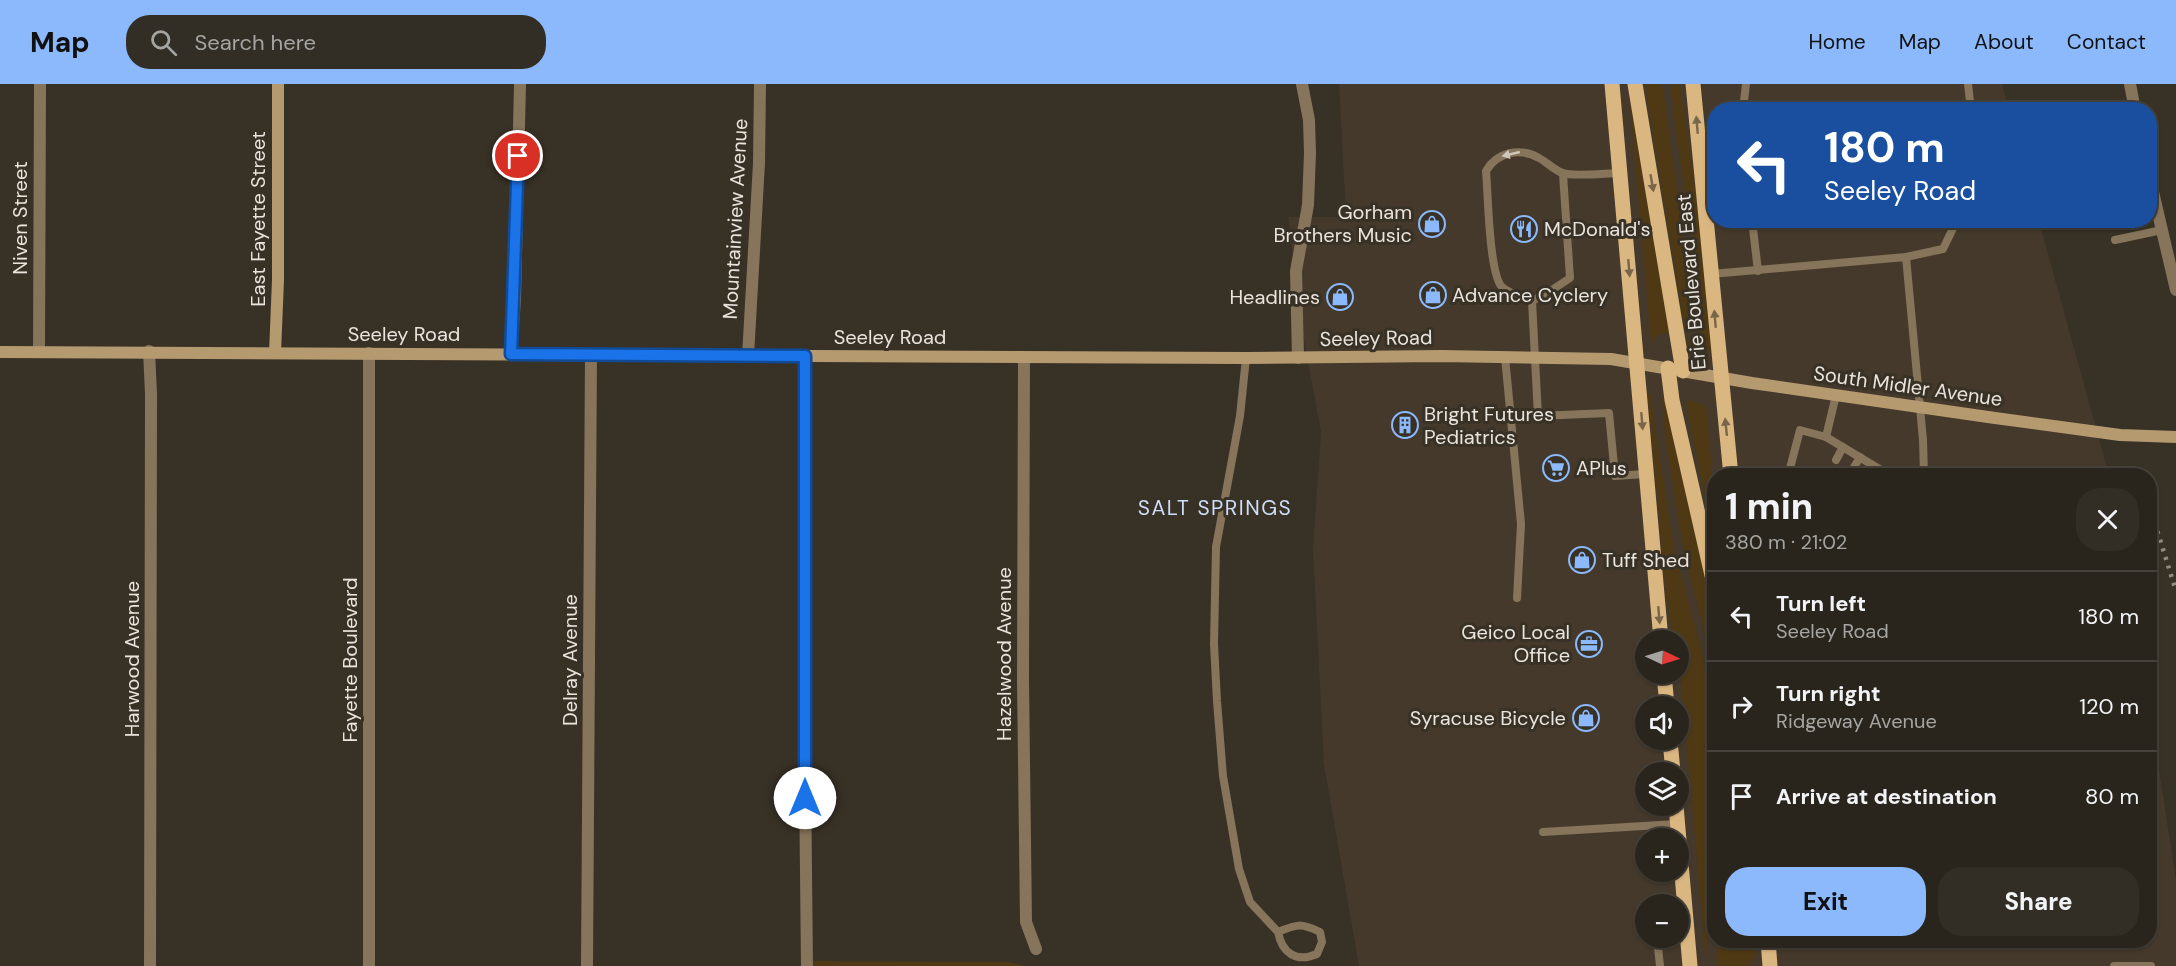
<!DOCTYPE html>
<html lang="en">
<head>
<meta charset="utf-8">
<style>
  body { margin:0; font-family:"DM Sans",sans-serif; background:#322d25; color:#f1f3f6; height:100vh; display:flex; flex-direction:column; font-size:22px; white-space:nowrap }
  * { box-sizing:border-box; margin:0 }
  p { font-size:20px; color:#a5a5a3 }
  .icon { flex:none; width:33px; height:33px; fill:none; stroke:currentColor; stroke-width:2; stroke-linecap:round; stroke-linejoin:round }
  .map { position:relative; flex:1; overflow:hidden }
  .sheet { position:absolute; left:1707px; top:384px; width:450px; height:480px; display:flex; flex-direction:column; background:#2a251c; border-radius:24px; box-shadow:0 2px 4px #0004,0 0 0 2px #46423b }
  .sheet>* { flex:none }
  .banner { position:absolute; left:1707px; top:18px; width:450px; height:126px; border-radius:24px; box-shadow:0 2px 4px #0004,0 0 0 2px #46423b; background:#1a4fa0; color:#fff; overflow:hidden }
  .needle { width:39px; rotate:94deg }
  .tools { position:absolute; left:1635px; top:546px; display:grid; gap:12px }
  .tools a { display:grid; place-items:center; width:54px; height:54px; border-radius:50%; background:#2a251c; box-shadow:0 2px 4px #0004,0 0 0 2px #46423b; font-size:30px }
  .pin { position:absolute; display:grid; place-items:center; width:51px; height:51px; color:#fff; margin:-26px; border:3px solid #fff; border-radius:50%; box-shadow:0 2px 6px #0007 }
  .me { position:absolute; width:66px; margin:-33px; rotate:0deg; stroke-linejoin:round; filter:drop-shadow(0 0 4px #0008) }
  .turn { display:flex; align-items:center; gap:21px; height:126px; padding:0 18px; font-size:27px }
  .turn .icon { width:78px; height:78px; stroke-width:2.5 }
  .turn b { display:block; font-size:42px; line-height:51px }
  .round { display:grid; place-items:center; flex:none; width:63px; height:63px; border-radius:24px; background:#322d25 }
  .summary { display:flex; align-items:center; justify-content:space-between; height:102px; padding:0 18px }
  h1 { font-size:36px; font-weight:800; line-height:45px }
  .action { display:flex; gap:12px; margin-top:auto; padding:12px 18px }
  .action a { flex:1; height:69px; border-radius:24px; background:#8bb9fc; color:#111; font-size:24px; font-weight:800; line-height:69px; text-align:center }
  .action a+a { background:#322d25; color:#f1f3f6 }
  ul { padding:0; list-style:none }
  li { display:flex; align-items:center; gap:18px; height:90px; padding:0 18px; border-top:2px solid #46423b }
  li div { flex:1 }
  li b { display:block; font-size:22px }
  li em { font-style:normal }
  header { display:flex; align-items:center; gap:36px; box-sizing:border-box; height:84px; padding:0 30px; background:#8bb9fc; color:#111 }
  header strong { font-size:28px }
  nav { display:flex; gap:33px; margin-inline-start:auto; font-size:21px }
  .search { width:420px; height:54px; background:#322d25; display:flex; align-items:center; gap:15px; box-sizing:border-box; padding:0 21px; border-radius:24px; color:#a5a5a3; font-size:22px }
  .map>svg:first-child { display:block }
  .built { fill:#44392a; fill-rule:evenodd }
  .green { fill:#4f3915 }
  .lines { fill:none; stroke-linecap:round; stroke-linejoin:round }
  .lane { stroke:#86745b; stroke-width:8 }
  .street { stroke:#86745b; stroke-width:12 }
  .secondary { stroke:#b59a70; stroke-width:12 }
  .primary { stroke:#dab680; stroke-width:15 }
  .rail { stroke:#918b82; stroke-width:4.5; stroke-dasharray:3 6; stroke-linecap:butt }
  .oneway { fill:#79664a }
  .oneway2 { fill:#d0c8bc }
  .route-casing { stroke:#114b97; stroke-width:15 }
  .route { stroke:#1a73e8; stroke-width:10 }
  .labels { text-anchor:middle; stroke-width:6; stroke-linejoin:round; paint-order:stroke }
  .poi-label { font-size:20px; fill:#e9e4dd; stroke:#383126; text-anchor:start }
  .street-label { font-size:20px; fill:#e9e4dd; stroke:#383126 }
  .neighbourhood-label { font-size:21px; letter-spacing:1.5px; fill:#cddef8; stroke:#383126 }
</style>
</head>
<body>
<header>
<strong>Map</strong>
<div class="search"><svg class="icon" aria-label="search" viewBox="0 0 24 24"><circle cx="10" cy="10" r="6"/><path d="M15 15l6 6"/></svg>Search here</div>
<nav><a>Home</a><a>Map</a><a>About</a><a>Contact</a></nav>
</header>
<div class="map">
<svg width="2176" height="882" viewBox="0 0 2176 882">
  <rect width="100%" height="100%" fill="#383126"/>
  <path class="built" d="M1339,0h663l7,25 -295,1v110l325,1 70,254 -395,1v464h436v-227l26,166v87h-817l-35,-201 -11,-216 8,-117 -18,-97 -15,-118h58zM1646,556h32v34h-32zM1646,622h32v34h-32zM1646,688h32v34h-32zM1646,754h32v34h-32zM1646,820h32v34h-32z"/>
  <g class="green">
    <path d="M1645,0h17l33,231 -1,8 -9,8z"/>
    <path d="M1671,0h9l17,118 14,147 -3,4 -18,-3 -4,-9 14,-9 4,-12 -29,-194z"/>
    <path d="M1632,17l38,231 -14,4 -3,7 -2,-2 -21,-236z"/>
    <path d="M1648,311h4l2,25 20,129 29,108 11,96v170l-6,13 -2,24 -27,-300 -1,-20h-4l-8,-44z"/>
    <path d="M1662,314l5,1 26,128 21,83v60l-30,-118 -19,-116z"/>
    <path d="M1689,316l17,6 8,87v37l-3,-5 -25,-123z"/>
    <path d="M1718,857h36l1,12 -1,5 -6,8h-31z"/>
    <path d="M807,877l202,1 17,4h-219z"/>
  </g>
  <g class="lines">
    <g class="lane">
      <path d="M1968,0l3,26"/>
      <path d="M1743,26l3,-26"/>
      <path d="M1563,90l7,104 -21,14 -17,9c-10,-4 -22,-7 -30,-14 -13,-13 -14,-95 -16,-116 11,-19 34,-24 53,-13 8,4 16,13 24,15 10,4 44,0 57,0"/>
      <path d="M1752,136l6,51"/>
      <path d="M2115,156l47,-10"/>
      <path d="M1906,173l37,-8 14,-29"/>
      <path d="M1711,190l195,-17 17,183 1,36"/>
      <path d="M1532,217l6,115 71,-3 6,63 31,-2"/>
      <path d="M1505,273l16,167 -4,74"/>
      <path d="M1246,274l-6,58 -24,131 -2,97 3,57 6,75 16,93 11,33 28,30c19,-8 23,-9 42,0l2,10 -5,12c-21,9 -35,-1 -39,-22"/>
      <path d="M1826,353l65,39"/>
      <path d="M1836,376l7,-13"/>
      <path d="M1853,385l7,-12"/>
      <path d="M1788,392l12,-46 26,7 10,-42"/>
      <path d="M1543,748l134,-8"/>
      <path d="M1657,854l3,28"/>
      <path d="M2114,882h37"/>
    </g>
    <g class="street">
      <path d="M2130,0l5,26"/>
      <path d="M2150,95l26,111"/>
      <path d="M149,267l2,43 -1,572"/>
      <path d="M39,268l1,-268"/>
      <path d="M511,270l4,-55 5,-215"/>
      <path d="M748,272l11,-193 1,-79"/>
      <path d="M805,272l1,158 -2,168 3,284"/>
      <path d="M1024,274l-1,322 3,242 10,27"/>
      <path d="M1298,274l-2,-87 12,-66 2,-52 -1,-33 -7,-36"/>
      <path d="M369,882v-613"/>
      <path d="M587,882l4,-611"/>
    </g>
    <g class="secondary">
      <path d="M0,268l1246,6 195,-2 170,3 141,24 243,35 125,17 56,2"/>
      <path d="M275,269l3,-73v-196"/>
    </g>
    <g class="primary">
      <path d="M1612,0l49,556"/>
      <path d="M1635,0l48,287"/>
      <path d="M1693,0l38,392"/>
      <path d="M1668,284l4,32 42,184"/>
      <path d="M1664,590l3,32"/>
      <path d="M1670,656l3,32"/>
      <path d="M1676,722l14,160"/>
      <path d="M1768,856l2,26"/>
    </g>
    <path class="rail" d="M2152,430l24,77"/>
  </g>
  <defs><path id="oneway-solid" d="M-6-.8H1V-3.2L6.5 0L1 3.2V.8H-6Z" transform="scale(1.5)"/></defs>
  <g class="oneway">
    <use href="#oneway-solid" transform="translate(1697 41) rotate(-95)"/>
    <use href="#oneway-solid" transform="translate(1652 99) rotate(80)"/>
    <use href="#oneway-solid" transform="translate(1629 184) rotate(85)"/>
    <use href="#oneway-solid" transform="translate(1715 235) rotate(-95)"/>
    <use href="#oneway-solid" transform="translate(1642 337) rotate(85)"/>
    <use href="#oneway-solid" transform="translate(1726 343) rotate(-96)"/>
    <use href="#oneway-solid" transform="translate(1659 531) rotate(85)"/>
  </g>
  <use class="oneway2" href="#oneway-solid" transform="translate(1511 70) rotate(167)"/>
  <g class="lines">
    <defs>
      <path id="route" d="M518,72l-7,198 294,2v442"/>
    </defs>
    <use href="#route" class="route-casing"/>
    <use href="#route" class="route"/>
  </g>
  <defs>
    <symbol id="shop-ring" viewBox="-11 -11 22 22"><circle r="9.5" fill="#383126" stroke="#8bb9fc" stroke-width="1.5"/><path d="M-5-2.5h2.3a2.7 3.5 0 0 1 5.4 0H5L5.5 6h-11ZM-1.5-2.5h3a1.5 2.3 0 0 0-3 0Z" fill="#8bb9fc"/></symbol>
    <symbol id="restaurant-ring" viewBox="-11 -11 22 22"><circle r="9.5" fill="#383126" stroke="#8bb9fc" stroke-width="1.5"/><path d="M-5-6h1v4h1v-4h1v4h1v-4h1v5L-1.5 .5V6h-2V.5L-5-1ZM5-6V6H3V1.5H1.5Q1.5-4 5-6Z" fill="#8bb9fc"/></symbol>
    <symbol id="building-ring" viewBox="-11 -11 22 22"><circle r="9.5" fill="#383126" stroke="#8bb9fc" stroke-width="1.5"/><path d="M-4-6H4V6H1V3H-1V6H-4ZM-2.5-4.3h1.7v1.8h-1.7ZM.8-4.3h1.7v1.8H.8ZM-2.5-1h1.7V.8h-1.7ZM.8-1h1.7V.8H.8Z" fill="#8bb9fc"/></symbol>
    <symbol id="supermarket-ring" viewBox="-11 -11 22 22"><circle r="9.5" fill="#383126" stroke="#8bb9fc" stroke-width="1.5"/><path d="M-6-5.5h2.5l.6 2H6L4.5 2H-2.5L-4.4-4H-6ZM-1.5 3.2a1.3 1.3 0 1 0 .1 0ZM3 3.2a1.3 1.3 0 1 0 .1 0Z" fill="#8bb9fc"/></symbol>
    <symbol id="office-ring" viewBox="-11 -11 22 22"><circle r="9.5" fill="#383126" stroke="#8bb9fc" stroke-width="1.5"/><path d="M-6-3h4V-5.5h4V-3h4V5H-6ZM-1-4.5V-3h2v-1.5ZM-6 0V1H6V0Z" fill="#8bb9fc"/></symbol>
  </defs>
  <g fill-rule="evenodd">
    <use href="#shop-ring" x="1417" y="125" width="30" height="30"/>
    <use href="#restaurant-ring" x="1509" y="130" width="30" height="30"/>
    <use href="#shop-ring" x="1418" y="196" width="30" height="30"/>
    <use href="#shop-ring" x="1325" y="198" width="30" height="30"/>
    <use href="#building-ring" x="1390" y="326" width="30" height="30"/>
    <use href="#supermarket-ring" x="1541" y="369" width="30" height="30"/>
    <use href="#shop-ring" x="1567" y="461" width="30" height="30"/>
    <use href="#office-ring" x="1574" y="545" width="30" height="30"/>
    <use href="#shop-ring" x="1571" y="619" width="30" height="30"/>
  </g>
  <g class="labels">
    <g class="poi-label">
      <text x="1412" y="135" text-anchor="end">Gorham<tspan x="1412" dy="23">Brothers Music</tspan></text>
      <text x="1544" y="152">McDonald's</text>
      <text x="1452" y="218">Advance Cyclery</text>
      <text x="1320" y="220" text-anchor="end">Headlines</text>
      <text x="1424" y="337">Bright Futures<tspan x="1424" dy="23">Pediatrics</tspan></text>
      <text x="1576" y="391">APlus</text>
      <text x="1602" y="483">Tuff Shed</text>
      <text x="1570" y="555" text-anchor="end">Geico Local<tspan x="1570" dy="23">Office</tspan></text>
      <text x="1566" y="641" text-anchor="end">Syracuse Bicycle</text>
    </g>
    <g class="street-label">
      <text transform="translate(20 134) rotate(-90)" y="7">Niven Street</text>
      <text transform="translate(258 135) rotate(-90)" y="7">East Fayette Street</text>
      <text transform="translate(735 135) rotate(-87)" y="7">Mountainview Avenue</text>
      <text transform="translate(1691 198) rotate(-95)" y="7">Erie Boulevard East</text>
      <text x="404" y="257">Seeley Road</text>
      <text x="890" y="260">Seeley Road</text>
      <text transform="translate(1376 254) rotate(-1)" y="7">Seeley Road</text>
      <text transform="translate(1908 302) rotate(8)" y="7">South Midler Avenue</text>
      <text transform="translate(1004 570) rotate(-90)" y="7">Hazelwood Avenue</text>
      <text transform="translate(132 575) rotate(-90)" y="7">Harwood Avenue</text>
      <text transform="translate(350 576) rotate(-90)" y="7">Fayette Boulevard</text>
      <text transform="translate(570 576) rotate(-90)" y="7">Delray Avenue</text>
    </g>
    <g class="neighbourhood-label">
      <text x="1215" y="431">SALT SPRINGS</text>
    </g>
  </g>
</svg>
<div class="tools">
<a><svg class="needle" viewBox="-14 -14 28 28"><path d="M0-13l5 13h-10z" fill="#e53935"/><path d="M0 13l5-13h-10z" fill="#a5a5a3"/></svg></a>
<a><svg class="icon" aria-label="sound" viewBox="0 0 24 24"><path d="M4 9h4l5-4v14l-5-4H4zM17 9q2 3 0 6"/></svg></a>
<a><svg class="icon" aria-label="layers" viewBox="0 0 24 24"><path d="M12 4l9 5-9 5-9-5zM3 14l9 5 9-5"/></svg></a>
<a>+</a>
<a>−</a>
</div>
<div class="pin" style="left:518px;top:72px;background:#d93025"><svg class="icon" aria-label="arrive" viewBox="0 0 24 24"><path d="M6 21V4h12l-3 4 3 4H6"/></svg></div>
<svg class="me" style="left:805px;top:714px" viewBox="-20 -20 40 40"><circle r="19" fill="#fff"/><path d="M0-13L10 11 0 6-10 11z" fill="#1a73e8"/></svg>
<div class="banner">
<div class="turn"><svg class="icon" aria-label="left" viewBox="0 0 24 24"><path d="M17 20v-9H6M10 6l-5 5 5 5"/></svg><div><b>180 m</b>Seeley Road</div></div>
</div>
<section class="sheet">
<div class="summary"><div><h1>1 min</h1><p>380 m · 21:02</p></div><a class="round"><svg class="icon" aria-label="close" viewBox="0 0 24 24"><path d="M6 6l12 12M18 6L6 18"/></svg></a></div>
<ul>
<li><svg class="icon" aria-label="left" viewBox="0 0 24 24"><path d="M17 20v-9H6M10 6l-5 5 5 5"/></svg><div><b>Turn left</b><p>Seeley Road</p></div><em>180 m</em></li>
<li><svg class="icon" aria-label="right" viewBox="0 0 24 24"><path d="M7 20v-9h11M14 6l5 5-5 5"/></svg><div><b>Turn right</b><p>Ridgeway Avenue</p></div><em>120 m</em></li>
<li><svg class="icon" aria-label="arrive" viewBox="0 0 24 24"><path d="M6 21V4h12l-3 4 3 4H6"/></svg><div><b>Arrive at destination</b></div><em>80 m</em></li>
</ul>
<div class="action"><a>Exit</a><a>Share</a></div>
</section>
</div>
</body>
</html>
